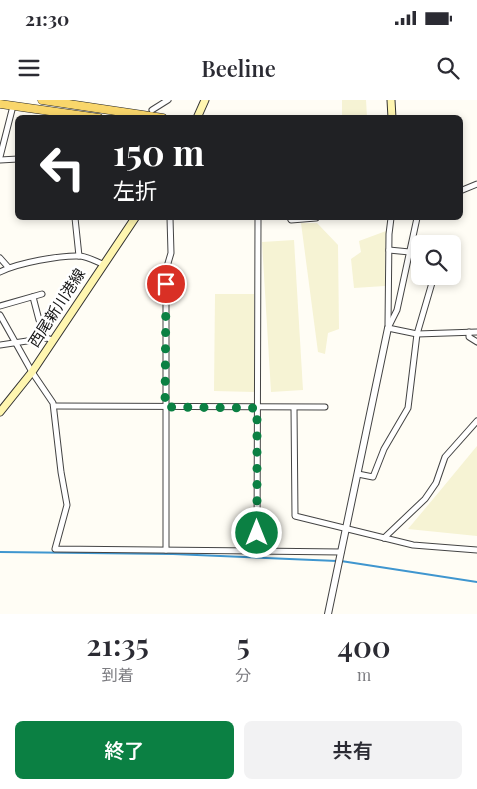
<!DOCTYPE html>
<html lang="ja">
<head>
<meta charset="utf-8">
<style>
  body { margin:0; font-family:"Playfair Display","Noto Sans JP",serif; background:#f2f2f3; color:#2b2b33; height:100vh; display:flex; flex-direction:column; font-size:19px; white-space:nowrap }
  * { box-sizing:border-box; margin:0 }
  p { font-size:16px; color:#7c7c81 }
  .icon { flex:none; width:28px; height:28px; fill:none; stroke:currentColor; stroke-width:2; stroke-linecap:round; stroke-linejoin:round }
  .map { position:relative; height:514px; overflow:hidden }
  .drawer { display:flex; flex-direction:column; background:#fff; flex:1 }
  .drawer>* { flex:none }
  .top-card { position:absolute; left:15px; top:15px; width:448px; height:105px; border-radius:8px; box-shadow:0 2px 8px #0003; background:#202124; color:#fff; overflow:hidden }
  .buttons { position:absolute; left:411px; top:135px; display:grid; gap:10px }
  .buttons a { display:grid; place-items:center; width:50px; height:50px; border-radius:8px; background:#fff; box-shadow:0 2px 8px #0003; font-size:25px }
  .pin { position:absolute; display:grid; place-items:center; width:42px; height:42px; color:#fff; margin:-21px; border:2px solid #fff; border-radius:50%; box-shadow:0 1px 5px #0007 }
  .me { position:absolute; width:55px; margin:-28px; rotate:0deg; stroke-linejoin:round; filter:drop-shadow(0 0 4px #0008) }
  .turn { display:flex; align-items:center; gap:18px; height:105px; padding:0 15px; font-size:22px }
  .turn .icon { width:65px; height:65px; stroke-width:2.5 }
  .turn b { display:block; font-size:35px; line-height:42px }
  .eta { display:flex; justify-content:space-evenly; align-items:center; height:85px; text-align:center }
  .eta b { font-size:30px; font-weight:600; line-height:35px }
  .action { display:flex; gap:10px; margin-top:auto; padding:10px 15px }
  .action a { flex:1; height:58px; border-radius:8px; background:#0b8043; color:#fff; font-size:20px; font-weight:600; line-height:58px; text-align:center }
  .action a+a { background:#f2f2f3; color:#2b2b33 }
  .status { display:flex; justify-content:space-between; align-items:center; height:35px; padding:0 25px; background:#fff; direction:ltr }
  .status svg { height:14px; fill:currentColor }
  header { display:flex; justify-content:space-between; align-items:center; height:65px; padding:0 15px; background:#fff; font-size:22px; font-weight:600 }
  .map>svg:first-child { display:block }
  .farmland { fill:#f6f3d4 }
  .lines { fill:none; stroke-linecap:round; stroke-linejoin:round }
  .stream { stroke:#3f96cf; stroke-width:2 }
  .minor-casing { stroke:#444; stroke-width:7 }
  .tertiary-casing { stroke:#444; stroke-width:8 }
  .secondary-casing { stroke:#333; stroke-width:9 }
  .primary-casing { stroke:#222; stroke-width:9 }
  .minor { stroke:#fff; stroke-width:5 }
  .tertiary { stroke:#fff; stroke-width:6 }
  .secondary { stroke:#fff6b0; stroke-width:7 }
  .primary { stroke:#f9d66b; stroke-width:8 }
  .route { stroke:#0b8043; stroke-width:9; stroke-dasharray:0 16.2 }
  .labels { text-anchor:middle; stroke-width:5; stroke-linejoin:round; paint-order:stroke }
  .street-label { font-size:15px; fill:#111; stroke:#fff }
</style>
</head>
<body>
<div class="status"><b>21:30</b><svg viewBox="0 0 49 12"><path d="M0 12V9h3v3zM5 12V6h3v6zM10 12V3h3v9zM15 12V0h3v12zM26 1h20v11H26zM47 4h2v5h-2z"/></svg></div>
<header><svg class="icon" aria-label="menu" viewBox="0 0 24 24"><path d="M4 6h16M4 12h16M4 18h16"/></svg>Beeline<svg class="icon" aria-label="search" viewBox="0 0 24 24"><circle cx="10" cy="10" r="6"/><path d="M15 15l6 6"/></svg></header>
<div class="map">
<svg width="477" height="514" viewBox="0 0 477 514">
  <rect width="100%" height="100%" fill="#fffdf5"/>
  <g class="farmland">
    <path d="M342,0h24l1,17h-25z"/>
    <path d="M301,123h16l21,22 1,84 -11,4 -3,21 -7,-2z"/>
    <path d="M386,131l-1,55 -31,2 -3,-29 10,-7 -2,-11z"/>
    <path d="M294,140l9,150 -32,2 -9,-150z"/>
    <path d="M215,194h39v98l-40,-1z"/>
    <path d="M477,346v90l-69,-7 31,-37z"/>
  </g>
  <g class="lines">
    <g class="stream">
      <path d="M0,452l173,2 164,7"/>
      <path d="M341,461l136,21"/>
    </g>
    <defs>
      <g id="minor">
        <path d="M152,10l16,-10"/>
        <path d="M0,57l13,-51"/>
        <path d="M0,60l18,-1"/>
        <path d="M460,91l17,-7"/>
        <path d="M75,118l4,38"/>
        <path d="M290,118l1,2 25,-2"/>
        <path d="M389,150l31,3"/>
        <path d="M0,158l8,9"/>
        <path d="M0,172c17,-9 61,-17 80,-16 8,1 15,5 23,8"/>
        <path d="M33,197l6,23"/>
        <path d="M0,206l42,-12"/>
        <path d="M0,215l32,57 21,31 8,69 6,33 -12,44 286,3"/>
        <path d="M388,225l1,-91 2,-16"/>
        <path d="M388,228l9,-18 20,-92"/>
        <path d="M388,228l29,6 60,-2"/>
        <path d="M469,232v5l8,5"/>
        <path d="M0,245l47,-7 5,2"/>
        <path d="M54,306l271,1"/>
        <path d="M294,308l1,108 118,29 64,5"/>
        <path d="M358,374l15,3 11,-28 24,-41 9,-74 17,-58"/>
        <path d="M384,438l41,-39 11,-16 9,-26 32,-36"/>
        <path d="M166,450v-280l5,-17 -1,-35"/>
        <path d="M257,451l1,-333"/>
      </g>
      <path id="tertiary" d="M328,514l60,-286"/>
      <g id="secondary">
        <path d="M391,0l1,18"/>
        <path d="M197,18l8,-18"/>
        <path d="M0,312l32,-40 103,-154"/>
      </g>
      <g id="primary">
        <path d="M42,0l121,18"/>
        <path d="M0,4l99,14"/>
      </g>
    </defs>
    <use href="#minor" class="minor-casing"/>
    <use href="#tertiary" class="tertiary-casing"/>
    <use href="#secondary" class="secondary-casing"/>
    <use href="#primary" class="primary-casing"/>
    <use href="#minor" class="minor"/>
    <use href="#tertiary" class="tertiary"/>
    <use href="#secondary" class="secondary"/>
    <use href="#primary" class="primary"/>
  </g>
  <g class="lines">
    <path class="route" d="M166,184l-1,123 92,1v125"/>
  </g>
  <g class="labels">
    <g class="street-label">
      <text transform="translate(57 208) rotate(-57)" y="5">西尾新川港線</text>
    </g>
  </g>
</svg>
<div class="buttons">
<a><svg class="icon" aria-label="search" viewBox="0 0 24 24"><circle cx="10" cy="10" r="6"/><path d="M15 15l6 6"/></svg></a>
</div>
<div class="pin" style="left:166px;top:184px;background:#d93025"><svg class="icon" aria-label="arrive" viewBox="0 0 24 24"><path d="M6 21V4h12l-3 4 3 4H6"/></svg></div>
<svg class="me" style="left:257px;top:433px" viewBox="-20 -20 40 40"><circle r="17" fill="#0b8043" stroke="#fff" stroke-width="3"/><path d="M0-11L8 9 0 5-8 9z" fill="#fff"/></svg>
<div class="top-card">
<div class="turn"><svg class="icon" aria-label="left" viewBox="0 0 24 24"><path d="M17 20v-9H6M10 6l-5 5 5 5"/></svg><div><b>150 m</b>左折</div></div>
</div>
</div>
<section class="drawer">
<div class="eta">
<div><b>21:35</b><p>到着</p></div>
<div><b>5</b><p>分</p></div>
<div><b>400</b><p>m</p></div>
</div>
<div class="action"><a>終了</a><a>共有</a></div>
</section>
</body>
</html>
